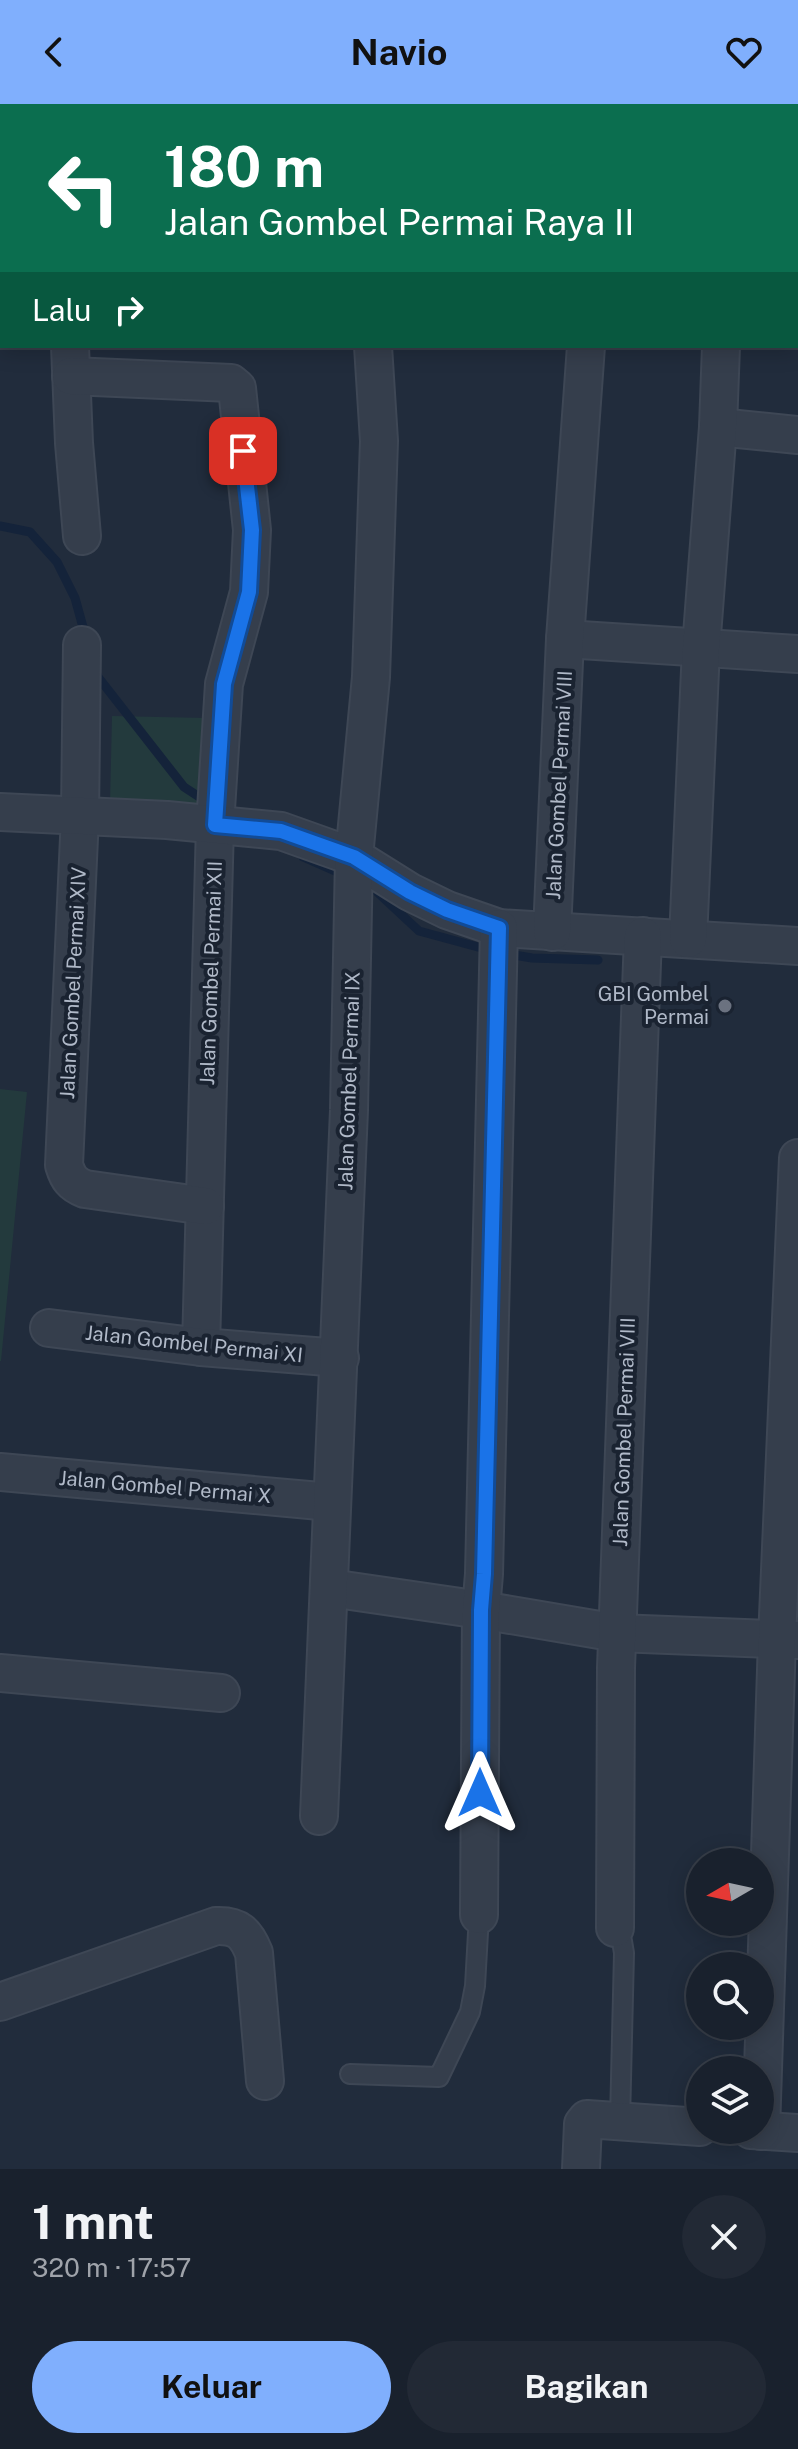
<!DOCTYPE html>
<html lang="id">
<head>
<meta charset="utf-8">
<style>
  body { margin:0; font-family:"Public Sans",sans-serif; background:#222935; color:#f1f3f6; height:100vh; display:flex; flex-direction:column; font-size:30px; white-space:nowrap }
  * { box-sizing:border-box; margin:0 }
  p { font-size:26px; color:#9fa3aa }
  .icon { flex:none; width:44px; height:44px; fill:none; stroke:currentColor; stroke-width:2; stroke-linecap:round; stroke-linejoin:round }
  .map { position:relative; height:2065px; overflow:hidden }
  .details { display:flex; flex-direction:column; background:#19212d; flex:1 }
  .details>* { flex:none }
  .top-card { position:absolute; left:0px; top:0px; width:798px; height:244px; box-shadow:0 4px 20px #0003,0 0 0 2px #373e49; background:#0b6e4f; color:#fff; overflow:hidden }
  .needle { width:52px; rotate:261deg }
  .tools { position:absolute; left:686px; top:1744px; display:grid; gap:16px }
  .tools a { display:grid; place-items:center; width:88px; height:88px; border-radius:50%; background:#19212d; box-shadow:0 4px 20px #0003,0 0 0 2px #373e49; font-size:40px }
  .pin { position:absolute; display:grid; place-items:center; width:68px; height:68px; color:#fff; margin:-34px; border-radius:16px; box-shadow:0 4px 12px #0006 }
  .me { position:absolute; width:88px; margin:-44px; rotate:0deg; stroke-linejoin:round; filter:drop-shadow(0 0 6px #0008) }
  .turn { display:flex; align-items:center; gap:28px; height:168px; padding:0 32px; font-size:36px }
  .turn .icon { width:104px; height:104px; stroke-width:2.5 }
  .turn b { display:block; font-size:56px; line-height:68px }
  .then { display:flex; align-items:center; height:76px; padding:0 32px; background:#0003; gap:16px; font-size:30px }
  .round { display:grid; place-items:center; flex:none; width:84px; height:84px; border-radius:42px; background:#222935 }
  .head { display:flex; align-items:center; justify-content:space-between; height:136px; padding:0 32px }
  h1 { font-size:48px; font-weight:700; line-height:60px }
  .primary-button { display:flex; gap:16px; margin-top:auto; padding:16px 32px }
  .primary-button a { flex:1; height:92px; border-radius:48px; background:#80affd; color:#111; font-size:32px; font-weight:700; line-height:92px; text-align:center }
  .primary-button a+a { background:#222935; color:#f1f3f6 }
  header { display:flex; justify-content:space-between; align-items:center; height:104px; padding:0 32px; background:#80affd; color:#111; font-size:36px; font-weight:700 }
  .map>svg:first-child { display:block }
  .green { fill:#233a3d }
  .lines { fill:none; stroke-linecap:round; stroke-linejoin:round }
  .stream { stroke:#14233a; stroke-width:9 }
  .lane-casing { stroke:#3e4755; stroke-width:22 }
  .street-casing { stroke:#3e4755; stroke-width:40 }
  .lane { stroke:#353e4c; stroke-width:18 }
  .street { stroke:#353e4c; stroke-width:36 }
  .route-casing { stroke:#114b97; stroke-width:20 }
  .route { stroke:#1a73e8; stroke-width:14 }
  .worship-dot { fill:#6b7280; stroke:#1a2331; stroke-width:3 }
  .labels { text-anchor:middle; stroke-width:8; stroke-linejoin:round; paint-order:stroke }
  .street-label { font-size:20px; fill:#b0b9c8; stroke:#1a2331 }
  .poi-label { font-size:20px; fill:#b0b9c8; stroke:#1a2331; text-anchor:end }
</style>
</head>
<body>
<header><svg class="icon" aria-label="back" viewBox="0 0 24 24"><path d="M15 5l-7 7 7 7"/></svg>Navio<svg class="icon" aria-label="heart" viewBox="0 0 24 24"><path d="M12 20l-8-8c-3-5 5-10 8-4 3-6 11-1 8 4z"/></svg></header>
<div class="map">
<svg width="798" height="2065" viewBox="0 0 798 2065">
  <rect width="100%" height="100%" fill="#212c3c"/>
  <g class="green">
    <path d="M112,612l94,2 -1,89 -95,-2z"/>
    <path d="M0,985l27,3 -26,269h-1z"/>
  </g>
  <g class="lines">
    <g class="stream">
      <path d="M0,422l30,6 27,30 18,36 11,40"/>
      <path d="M96,567l2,6 86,110 23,15"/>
      <path d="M303,753l41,18"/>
      <path d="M375,786l44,41 70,19"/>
      <path d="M508,850l24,4 66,2"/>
    </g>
    <defs>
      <g id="lane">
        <path d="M615,1824l7,13 2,12 -4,168"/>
        <path d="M350,1970l89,3 31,-65 5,-26 4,-71"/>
      </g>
      <g id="street">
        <path d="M54,0v2"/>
        <path d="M254,0l1,2"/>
        <path d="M373,2v-2"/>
        <path d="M695,2v-2"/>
        <path d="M0,71l2,1"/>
        <path d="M796,205l2,1"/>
        <path d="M70,242l4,97 8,93"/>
        <path d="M71,272l160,7 6,5 15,142 -3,62 -25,92 -9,141 -14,522"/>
        <path d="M718,323l80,8"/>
        <path d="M565,535l233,15"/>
        <path d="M82,541l-2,171 -16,349c4,13 8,19 21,24l120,17"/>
        <path d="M0,708l167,8 114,11 73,26 56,35 37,18 52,18 299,18"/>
        <path d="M552,828l13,-293 21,-293"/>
        <path d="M688,835l13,-291 17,-221 3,-81"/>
        <path d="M49,1224l152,19 139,11"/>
        <path d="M0,1368l331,30"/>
        <path d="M330,1484l151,22 136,23 181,7"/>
        <path d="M0,1569l221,20"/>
        <path d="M319,1712l30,-706 5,-253 17,-180 8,-236 -6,-95"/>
        <path d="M479,1811l2,-305 3,-36 15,-646"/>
        <path d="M615,1824l1,-260 27,-732"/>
        <path d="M0,1898l216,-76c22,-1 30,7 38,27l11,128"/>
        <path d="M751,2026l47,3"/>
        <path d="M761,2027l16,-492 21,-481"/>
        <path d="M581,2065l2,-45 4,-5 113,8"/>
      </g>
    </defs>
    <use href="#lane" class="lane-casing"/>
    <use href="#street" class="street-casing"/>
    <use href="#lane" class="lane"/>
    <use href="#street" class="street"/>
  </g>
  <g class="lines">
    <defs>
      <path id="route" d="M243,347l9,79 -3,62 -25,92 -9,141 66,6 73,26 56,35 37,18 52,18 -15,646 -3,36 -1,183"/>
    </defs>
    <use href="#route" class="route-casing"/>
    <use href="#route" class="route"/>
  </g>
  <circle class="worship-dot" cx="725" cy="902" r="8"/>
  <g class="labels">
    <g class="street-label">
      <text transform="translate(559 681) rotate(-87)" y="7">Jalan Gombel Permai VIII</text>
      <text transform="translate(211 869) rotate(-88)" y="7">Jalan Gombel Permai XII</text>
      <text transform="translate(73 879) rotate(-87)" y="7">Jalan Gombel Permai XIV</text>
      <text transform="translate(349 977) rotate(-88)" y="7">Jalan Gombel Permai IX</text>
      <text transform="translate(194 1240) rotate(6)" y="7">Jalan Gombel Permai XI</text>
      <text transform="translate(624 1328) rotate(-88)" y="7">Jalan Gombel Permai VIII</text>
      <text transform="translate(165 1383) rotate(5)" y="7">Jalan Gombel Permai X</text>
    </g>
    <g class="poi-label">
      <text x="709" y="897">GBI Gombel<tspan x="709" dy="23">Permai</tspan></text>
    </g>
  </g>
</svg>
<div class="tools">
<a><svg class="needle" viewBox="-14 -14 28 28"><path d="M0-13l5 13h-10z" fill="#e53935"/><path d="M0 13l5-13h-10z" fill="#9fa3aa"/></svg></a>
<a><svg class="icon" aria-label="search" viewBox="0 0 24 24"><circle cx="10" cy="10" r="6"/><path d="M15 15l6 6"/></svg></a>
<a><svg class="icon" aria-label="layers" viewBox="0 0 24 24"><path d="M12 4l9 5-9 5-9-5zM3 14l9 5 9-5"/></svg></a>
</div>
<div class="pin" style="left:243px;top:347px;background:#d93025"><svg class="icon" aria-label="arrive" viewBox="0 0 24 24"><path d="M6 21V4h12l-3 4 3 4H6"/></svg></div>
<svg class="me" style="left:480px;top:1689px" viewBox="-20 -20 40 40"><path d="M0-17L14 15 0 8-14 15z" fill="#1a73e8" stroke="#fff" stroke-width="4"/></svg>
<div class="top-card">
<div class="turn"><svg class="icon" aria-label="left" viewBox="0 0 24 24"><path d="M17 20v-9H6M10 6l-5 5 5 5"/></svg><div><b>180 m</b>Jalan Gombel Permai Raya II</div></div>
<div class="then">Lalu<svg class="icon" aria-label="right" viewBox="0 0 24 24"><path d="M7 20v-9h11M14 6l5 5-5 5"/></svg></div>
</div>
</div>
<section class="details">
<div class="head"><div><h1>1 mnt</h1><p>320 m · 17:57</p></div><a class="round"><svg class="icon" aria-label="close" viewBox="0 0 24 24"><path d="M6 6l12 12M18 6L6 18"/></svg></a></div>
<div class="primary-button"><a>Keluar</a><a>Bagikan</a></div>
</section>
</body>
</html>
